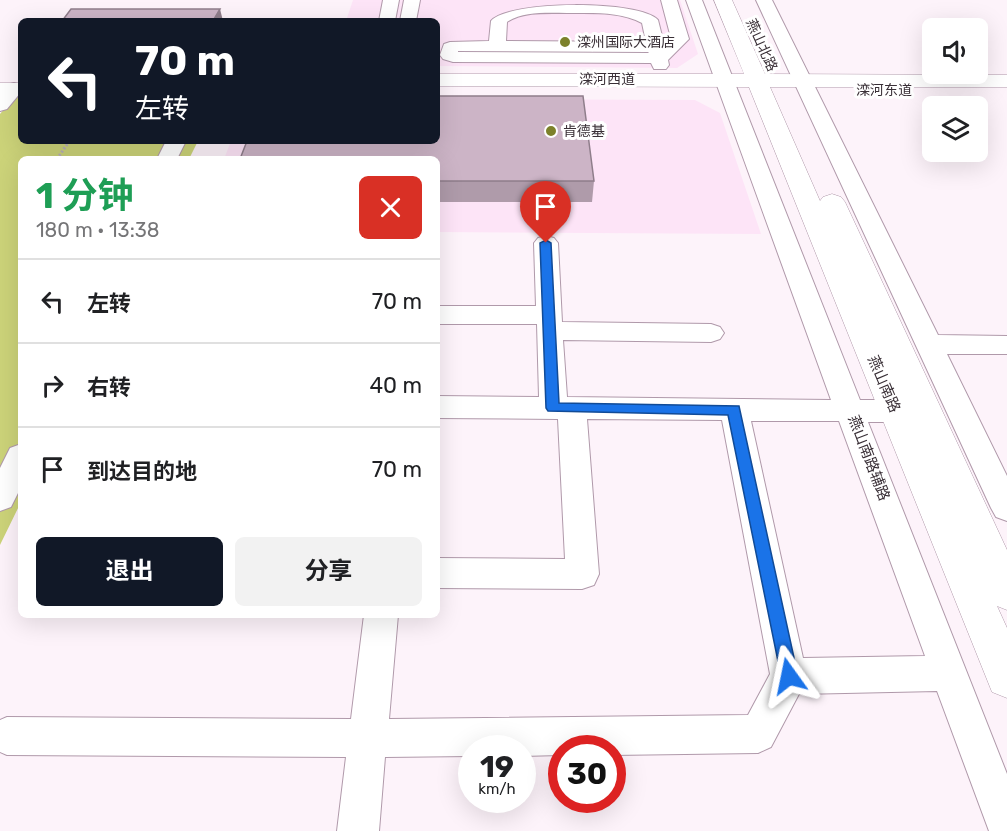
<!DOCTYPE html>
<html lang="zh">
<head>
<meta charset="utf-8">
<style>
  body { margin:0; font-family:Rubik,"Noto Sans SC",sans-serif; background:#f2f2f2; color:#202124; height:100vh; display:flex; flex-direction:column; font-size:22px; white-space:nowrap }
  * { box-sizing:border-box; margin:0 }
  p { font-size:20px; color:#757577 }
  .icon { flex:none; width:33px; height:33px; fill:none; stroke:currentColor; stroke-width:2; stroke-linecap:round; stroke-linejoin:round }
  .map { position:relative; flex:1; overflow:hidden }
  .drawer { position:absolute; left:18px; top:156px; width:422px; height:462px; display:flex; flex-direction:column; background:#fff; border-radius:9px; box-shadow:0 6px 24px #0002 }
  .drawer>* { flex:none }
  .top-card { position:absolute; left:18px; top:18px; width:422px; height:126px; border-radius:9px; box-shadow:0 6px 24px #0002; background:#111827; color:#fff; overflow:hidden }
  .tools { position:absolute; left:922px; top:18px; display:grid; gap:12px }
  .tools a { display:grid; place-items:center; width:66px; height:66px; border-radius:9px; background:#fff; box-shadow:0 6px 24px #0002; font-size:30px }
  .speed { position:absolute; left:458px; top:735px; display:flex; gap:12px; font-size:30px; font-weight:700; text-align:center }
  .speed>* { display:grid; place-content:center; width:78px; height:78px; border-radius:50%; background:#fff; box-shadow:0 6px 24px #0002; line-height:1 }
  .speed small { font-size:15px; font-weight:400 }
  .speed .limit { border:9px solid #d22; background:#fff; color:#111 }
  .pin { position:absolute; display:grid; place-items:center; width:51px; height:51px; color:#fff; margin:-62px -26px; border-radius:50% 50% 50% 0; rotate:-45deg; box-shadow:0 0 6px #0007 }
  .pin .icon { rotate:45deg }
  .me { position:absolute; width:66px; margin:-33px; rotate:348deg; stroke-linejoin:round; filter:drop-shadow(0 0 4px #0008) }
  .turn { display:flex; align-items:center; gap:21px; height:126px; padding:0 18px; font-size:27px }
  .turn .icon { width:78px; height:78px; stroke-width:2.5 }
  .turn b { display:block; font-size:42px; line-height:51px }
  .round { display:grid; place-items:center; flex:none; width:63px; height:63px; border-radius:9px; background:#f2f2f2 }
  .summary { display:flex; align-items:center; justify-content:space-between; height:102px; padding:0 18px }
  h1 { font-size:36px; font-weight:700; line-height:45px; color:#1e9e55 }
  .button { display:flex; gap:12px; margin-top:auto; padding:12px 18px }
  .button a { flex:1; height:69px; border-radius:9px; background:#111827; color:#fff; font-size:24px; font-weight:700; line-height:69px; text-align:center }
  .button a+a { background:#f2f2f2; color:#202124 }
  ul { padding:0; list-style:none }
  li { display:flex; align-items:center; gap:18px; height:84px; padding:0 18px; border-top:2px solid #e0e0e0 }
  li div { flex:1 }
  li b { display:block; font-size:22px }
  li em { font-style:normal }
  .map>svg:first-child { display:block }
  .built { fill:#fde4f7 }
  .green { fill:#ccd379 }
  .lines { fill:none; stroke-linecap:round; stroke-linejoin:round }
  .minor-casing { stroke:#b099aa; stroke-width:2 }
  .major-casing { stroke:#b099aa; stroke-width:1 }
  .path-far1 { stroke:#b9afb6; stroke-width:2; stroke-dasharray:2 2; stroke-linecap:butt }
  .path { stroke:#b9afb6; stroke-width:3; stroke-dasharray:2 2; stroke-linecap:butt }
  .minor { fill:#fff; fill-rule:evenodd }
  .major { fill:#fff; fill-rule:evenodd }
  .wall { fill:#af9baa }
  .shaded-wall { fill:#8f7e8b }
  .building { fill:#ccb4c6; stroke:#8f7e8b; stroke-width:1.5 }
  .route { fill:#1a73e8; stroke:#114b97; stroke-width:1.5 }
  .poi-dot { fill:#7c812b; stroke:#fff; stroke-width:2 }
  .labels { text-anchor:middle; stroke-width:6; stroke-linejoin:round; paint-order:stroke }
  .far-poi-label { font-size:14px; fill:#392f36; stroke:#fff; text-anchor:start }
  .far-street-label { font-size:14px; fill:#392f36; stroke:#fff }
  .street-label { font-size:15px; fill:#392f36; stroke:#fff }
</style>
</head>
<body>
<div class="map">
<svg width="1007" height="831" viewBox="0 0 1007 831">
  <rect width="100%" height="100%" fill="#fdf3fa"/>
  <g class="built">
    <path d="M353,0h327l18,54 -21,14 -240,-2 -1,-45h-90z"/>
    <path d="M437,99l258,1 25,13 41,121 -324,-2 -1,-73h-212l7,-18h205z"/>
  </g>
  <path class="green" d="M15,96h6v45h177l-9,18h-168v343l-21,43v-431z"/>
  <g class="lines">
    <defs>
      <g id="minor">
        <path d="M383,0h16l-4,21h-16z"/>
        <path d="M404,0h16l-4,21h-16z"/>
        <path d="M661,0h16l12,39 -21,21 1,5 -3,4h-12l-3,-6 -198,-1 -10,-3 -3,-4 4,-11 6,-2 39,-1 2,-20c18,-21 149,-21 167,-1l6,24 7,-6zM567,13c24,0 53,-2 75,10l4,19 -140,-1 1,-19c17,-11 40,-9 60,-9zM458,51l190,1 1,1 -191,-1z"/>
        <path d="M686,0h16l158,400h35l10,3 4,8 -4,8 -10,3h-27l139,352v57h-18l-52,-140 -138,3 -28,53 -13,6 -146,2v-7h-51v7l-39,1v-8h-51v8l-86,1 -6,74h-42l9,-74 -339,-2 -7,-3v-32l7,-3 344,2 13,-104h34l-9,104 359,-4 22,-41 -48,-254 -135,-1 12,155 -5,11 -12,4 -146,-1v-30l129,1 -7,-140 -122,-1v-22l103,1 -2,-73h-101v-18h100l-2,-63 4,-5 8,-2 8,2 4,5 4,79 149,2 9,3 4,6 -4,6 -9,3 -148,-2 4,57 264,3zM751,421h88l86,235 -122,2z"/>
        <path d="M756,0h16l166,335 69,1v18h-60l60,122v45l-11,-4 -5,-9z"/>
        <path d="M14,83l7,2v7l-14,17 -7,2v-18l7,-8z"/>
        <path d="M166,141h20l-9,18h-20z"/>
        <path d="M21,444v43l-10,20 -11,4v-43l10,-20z"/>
      </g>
      <g id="major">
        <path d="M714,0h18l33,74 242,1v12h-237l50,114 3,-4 9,-3 9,3 4,5 162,348v60l-10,-4 10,22v70l-15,-6 -243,-605 -313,-1v-12h308z"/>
        <rect x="0" y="83" width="21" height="12"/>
      </g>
    </defs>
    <use href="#minor" class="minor-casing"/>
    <use href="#major" class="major-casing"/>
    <path class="path-far1" d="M61,141h15"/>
    <g class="path">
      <path d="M61,141h15"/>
      <path d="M57,159l11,-16"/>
    </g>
    <use href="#minor" class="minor"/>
    <use href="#major" class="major"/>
  </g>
  <path class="wall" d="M436,159l158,22 -2,21h-156z"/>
  <path class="shaded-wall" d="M220,9l3,12h-10z"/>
  <g class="building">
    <path d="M71,9h149l-7,12h-151z"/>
    <path d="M436,96h147l11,85h-158v-22h-196l7,-18h189z"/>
  </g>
  <path class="route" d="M546,240l5,3 8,160 180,3 59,270 -2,6 -7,2 -6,-2 -2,-6 -53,-261 -180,-4 -2,-3 -6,-165z"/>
  <g class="poi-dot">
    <circle cx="565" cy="42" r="6"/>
    <circle cx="551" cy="131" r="6"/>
  </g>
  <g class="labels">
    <g class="far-poi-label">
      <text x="577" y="47">滦州国际大酒店</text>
      <text x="563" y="136">肯德基</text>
    </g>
    <g class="far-street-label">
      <text transform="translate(762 45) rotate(66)" y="5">燕山北路</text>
      <text x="607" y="84">滦河西道</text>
      <text x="884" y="95">滦河东道</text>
    </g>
    <g class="street-label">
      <text transform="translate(884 384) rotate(67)" y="5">燕山南路</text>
      <text transform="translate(869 458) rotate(69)" y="5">燕山南路辅路</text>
    </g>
  </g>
</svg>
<div class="tools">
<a><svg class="icon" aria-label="sound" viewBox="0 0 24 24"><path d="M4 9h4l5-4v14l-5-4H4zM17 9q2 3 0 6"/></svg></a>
<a><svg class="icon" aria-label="layers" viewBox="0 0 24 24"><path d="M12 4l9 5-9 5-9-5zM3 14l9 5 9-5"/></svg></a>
</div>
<div class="speed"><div>19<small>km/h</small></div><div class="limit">30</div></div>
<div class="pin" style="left:546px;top:243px;background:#d93025"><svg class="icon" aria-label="arrive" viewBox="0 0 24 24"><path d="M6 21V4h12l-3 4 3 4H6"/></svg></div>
<svg class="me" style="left:789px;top:676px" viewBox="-20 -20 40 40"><path d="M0-17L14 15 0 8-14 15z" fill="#1a73e8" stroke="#fff" stroke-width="4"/></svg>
<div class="top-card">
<div class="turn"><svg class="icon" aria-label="left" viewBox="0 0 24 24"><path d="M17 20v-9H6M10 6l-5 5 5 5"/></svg><div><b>70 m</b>左转</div></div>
</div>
<section class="drawer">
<div class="summary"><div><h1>1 分钟</h1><p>180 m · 13:38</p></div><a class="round" style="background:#d93025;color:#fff"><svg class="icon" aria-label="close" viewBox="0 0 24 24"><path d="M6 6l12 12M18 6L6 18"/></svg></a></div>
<ul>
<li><svg class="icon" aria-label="left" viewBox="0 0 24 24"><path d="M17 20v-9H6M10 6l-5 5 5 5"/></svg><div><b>左转</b></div><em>70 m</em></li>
<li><svg class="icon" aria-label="right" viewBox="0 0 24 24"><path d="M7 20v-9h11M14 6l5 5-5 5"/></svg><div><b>右转</b></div><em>40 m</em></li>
<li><svg class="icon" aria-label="arrive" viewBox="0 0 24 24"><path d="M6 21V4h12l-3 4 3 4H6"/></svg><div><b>到达目的地</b></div><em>70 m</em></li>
</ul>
<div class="button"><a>退出</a><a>分享</a></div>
</section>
</div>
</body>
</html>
